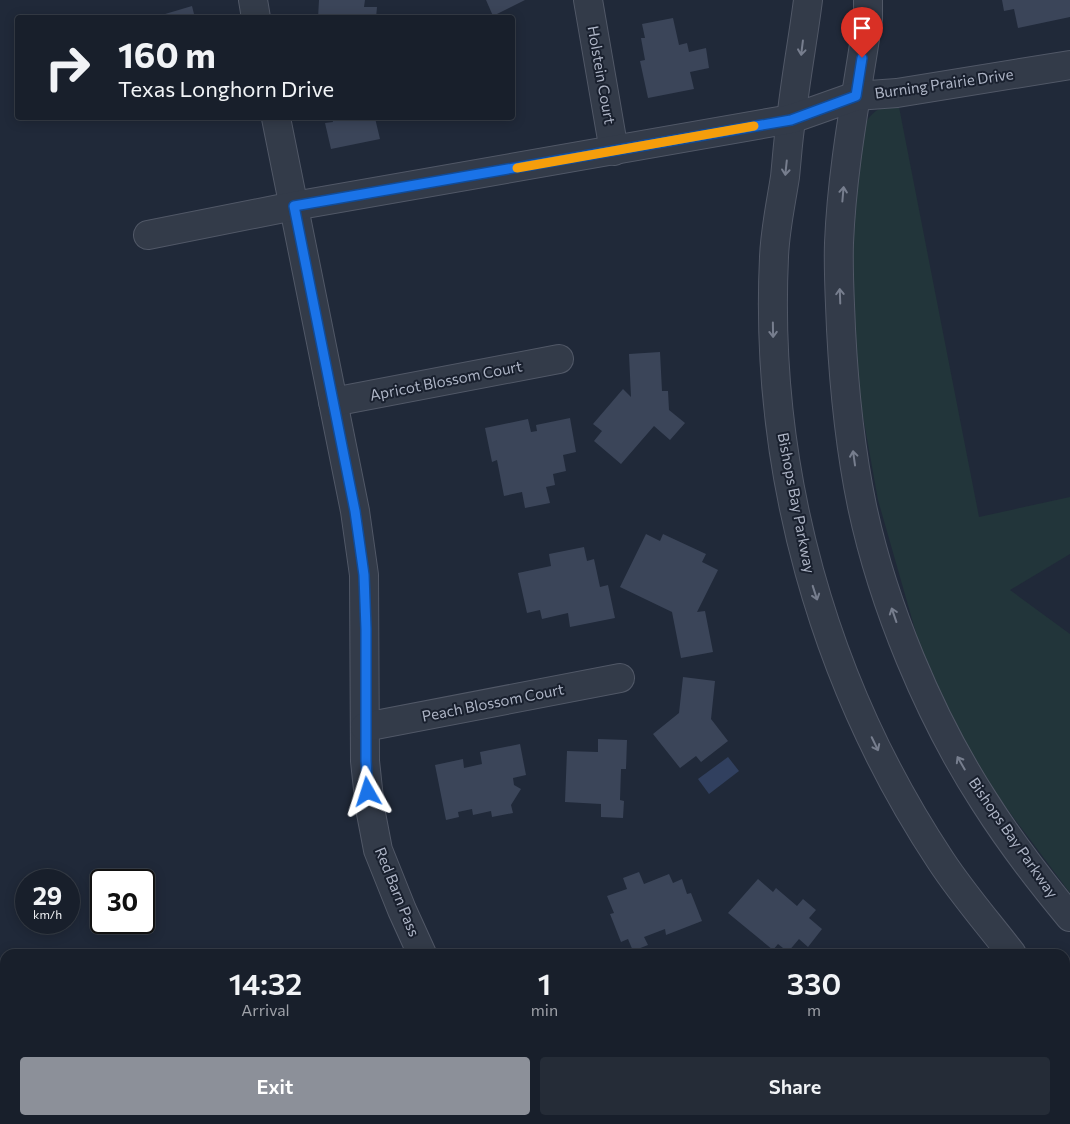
<!DOCTYPE html>
<html lang="en">
<head>
<meta charset="utf-8">
<style>
  body { margin:0; font-family:Commissioner,sans-serif; background:#252c37; color:#f1f3f6; height:100vh; display:flex; flex-direction:column; font-size:19px; white-space:nowrap }
  * { box-sizing:border-box; margin:0 }
  p { font-size:16px; color:#9fa2a9 }
  .icon { flex:none; width:28px; height:28px; fill:none; stroke:currentColor; stroke-width:2; stroke-linecap:round; stroke-linejoin:round }
  .map { position:relative; flex:1; overflow:hidden }
  .sheet { position:absolute; left:0px; top:949px; width:1070px; height:176px; display:flex; flex-direction:column; background:#181f2b; border-radius:15px 15px 0 0; box-shadow:0 2px 12px #0003,0 0 0 1px #363d47 }
  .sheet>* { flex:none }
  .hud { position:absolute; left:15px; top:15px; width:500px; height:105px; border-radius:5px; box-shadow:0 2px 12px #0003,0 0 0 1px #363d47; background:#181f2b; color:#f1f3f6; overflow:hidden }
  .speed { position:absolute; left:15px; top:869px; display:flex; gap:10px; font-size:25px; font-weight:700; text-align:center }
  .speed>* { display:grid; place-content:center; width:65px; height:65px; border-radius:50%; background:#181f2b; box-shadow:0 2px 12px #0003,0 0 0 1px #363d47; line-height:1 }
  .speed small { font-size:12px; font-weight:400 }
  .speed .limit { border:2px solid #111; border-radius:8px; background:#fff; color:#111 }
  .pin { position:absolute; display:grid; place-items:center; width:42px; height:42px; color:#fff; margin:-51px -21px; border-radius:50% 50% 50% 0; rotate:-45deg; box-shadow:0 0 5px #0007 }
  .pin .icon { rotate:45deg }
  .me { position:absolute; width:55px; margin:-28px; rotate:354deg; stroke-linejoin:round; filter:drop-shadow(0 0 4px #0008) }
  .turn { display:flex; align-items:center; gap:18px; height:105px; padding:0 20px; font-size:22px }
  .turn .icon { width:65px; height:65px; stroke-width:2.5 }
  .turn b { display:block; font-size:35px; line-height:42px }
  .eta { display:flex; justify-content:space-evenly; align-items:center; height:85px; text-align:center }
  .eta b { font-size:30px; font-weight:600; line-height:35px }
  .action { display:flex; gap:10px; margin-top:auto; padding:10px 20px }
  .action a { flex:1; height:58px; border-radius:5px; background:#8c9099; color:#fff; font-size:20px; font-weight:600; line-height:58px; text-align:center }
  .action a+a { background:#252c37; color:#f1f3f6 }
  .map>svg:first-child { display:block }
  .green { fill:#22353a }
  .water { fill:#31405f }
  .building { fill:#3b4559 }
  .lines { fill:none; stroke-linecap:round; stroke-linejoin:round }
  .minor-casing { stroke:#515867; stroke-width:30 }
  .minor { stroke:#333b49; stroke-width:28 }
  .oneway { stroke:#777e8e }
  .route-casing { stroke:#114b97; stroke-width:12 }
  .route { stroke:#1a73e8; stroke-width:9 }
  .slow { stroke:#f59e0b; stroke-width:9 }
  .labels { text-anchor:middle; stroke-width:4; stroke-linejoin:round; paint-order:stroke }
  .street-label { font-size:15px; fill:#aeb5c6; stroke:#19202e }
</style>
</head>
<body>
<div class="map">
<svg width="1070" height="1124" viewBox="0 0 1070 1124">
  <rect width="100%" height="100%" fill="#202939"/>
  <path class="green" d="M898,102l81,415 91,-20v57l-60,36 60,44v259l-98,-131 -50,-108 -44,-154 -21,-117 -6,-110 5,-84 10,-67c8,-13 18,-16 32,-20z"/>
  <path class="water" d="M728,757l11,14 -30,23 -11,-15z"/>
  <g class="building">
    <path d="M319,0h46l-1,7h13l-1,11h-58z"/>
    <path d="M486,0h39l-32,16z"/>
    <path d="M1002,0h68v17l-52,11 -4,-19 -10,2z"/>
    <path d="M192,6l3,12h-40v-1z"/>
    <path d="M673,18l6,27 8,-2 2,9 17,-4 3,20 -19,4 4,17 -46,9 -8,-37 5,-1 -4,-22h4l-3,-14z"/>
    <path d="M332,118h43l5,21 -49,10 -6,-26 8,-1z"/>
    <path d="M660,352l2,39h6l1,19 16,13 -15,17 -16,-14 -33,38 -27,-23 8,-10 -9,-7 30,-35 8,8 -2,-43z"/>
    <path d="M570,418l6,34 -13,3 3,16 -13,3 2,11 -9,2 4,16 -25,5 -3,-16 -18,4 -7,-36 -5,2 -7,-34 43,-9 3,13 6,-1 -1,-6z"/>
    <path d="M646,534l14,7 3,-7 43,20 -4,8 16,8 -21,42 8,-1 8,41 -32,6 -9,-46 -52,-25z"/>
    <path d="M584,547l3,14 7,-2 6,28 8,-2 7,33 -45,9 -2,-14 -26,6 -2,-9 -13,3 -9,-40 33,-7 -2,-12z"/>
    <path d="M683,677l32,4 -4,38 17,22 -27,21 -5,-6 -16,12 -27,-34 26,-21z"/>
    <path d="M598,739l29,1 -1,29h-5l-1,31 4,1 -1,17 -22,-1v-13l-36,-2 2,-51 31,1z"/>
    <path d="M520,744l6,31 -13,3 1,7 7,4 -10,16 2,8 -21,4 -1,-6 -18,4 -1,-6 -14,3 1,5 -13,3 -11,-55 28,-6 1,9 18,-4 -2,-12z"/>
    <path d="M639,872l5,12 25,-10 4,9 9,-4 5,15 4,-1 11,28 -36,14 -1,-6 -21,8 4,8 -15,6 -5,-12 -7,3 -11,-28 4,-1 -7,-17 20,-7 -4,-11z"/>
    <path d="M758,879l15,13 3,-4 21,18 6,-7 13,11 -7,8 13,11 -14,18 -9,-8 -11,13 -10,-8 -5,6 -45,-37z"/>
  </g>
  <g class="lines">
    <defs>
      <g id="minor">
        <path d="M253,0l3,18"/>
        <path d="M588,0l26,151"/>
        <path d="M808,0c-5,40 -13,81 -17,121 -3,18 -4,37 -6,56 -4,26 -10,53 -11,80 -10,213 49,426 167,604 21,32 47,62 71,93"/>
        <path d="M868,0v19c-11,74 -26,149 -29,224 -1,29 1,58 2,86 3,59 9,119 21,177 21,99 67,210 122,295 26,41 55,79 86,116"/>
        <path d="M276,118l79,393 9,64 1,186 5,47 8,42 24,60 20,44"/>
        <path d="M148,235l146,-29 497,-87 65,-23 41,-3 173,-28"/>
        <path d="M333,402l226,-43"/>
        <path d="M365,727l255,-49"/>
        <path d="M1065,1018l5,6"/>
        <path d="M497,1120l2,4"/>
      </g>
    </defs>
    <use href="#minor" class="minor-casing"/>
    <use href="#minor" class="minor"/>
  </g>
  <defs><path id="oneway-shaft" d="M-6 0H5M1.5-3L5.5 0L1.5 3" fill="none" stroke-width="1.6" stroke-linecap="round" stroke-linejoin="round" transform="scale(1.25)"/></defs>
  <g class="oneway">
    <use href="#oneway-shaft" transform="translate(802 48) rotate(97)"/>
    <use href="#oneway-shaft" transform="translate(786 168) rotate(96)"/>
    <use href="#oneway-shaft" transform="translate(843 194) rotate(-85)"/>
    <use href="#oneway-shaft" transform="translate(840 296) rotate(-92)"/>
    <use href="#oneway-shaft" transform="translate(773 330) rotate(89)"/>
    <use href="#oneway-shaft" transform="translate(854 458) rotate(-98)"/>
    <use href="#oneway-shaft" transform="translate(815 593) rotate(72)"/>
    <use href="#oneway-shaft" transform="translate(894 615) rotate(-109)"/>
    <use href="#oneway-shaft" transform="translate(875 744) rotate(64)"/>
    <use href="#oneway-shaft" transform="translate(961 763) rotate(-120)"/>
  </g>
  <g class="lines">
    <defs>
      <path id="route" d="M368,792l-2,-31v-132l-2,-54 -9,-64 -61,-305 497,-86 65,-24 6,-38"/>
    </defs>
    <use href="#route" class="route-casing"/>
    <use href="#route" class="route"/>
    <path class="slow" d="M517,168l237,-42"/>
  </g>
  <g class="labels">
    <g class="street-label">
      <text transform="translate(601 75) rotate(80)" y="5">Holstein Court</text>
      <text transform="translate(944 84) rotate(-8)" y="5">Burning Prairie Drive</text>
      <text transform="translate(446 381) rotate(-11)" y="5">Apricot Blossom Court</text>
      <text transform="translate(796 503) rotate(79)" y="5">Bishops Bay Parkway</text>
      <text transform="translate(493 703) rotate(-11)" y="5">Peach Blossom Court</text>
      <text transform="translate(1013 838) rotate(55)" y="5">Bishops Bay Parkway</text>
      <text transform="translate(397 892) rotate(68)" y="5">Red Barn Pass</text>
    </g>
  </g>
</svg>
<div class="speed"><div>29<small>km/h</small></div><div class="limit">30</div></div>
<div class="pin" style="left:862px;top:58px;background:#d93025"><svg class="icon" aria-label="arrive" viewBox="0 0 24 24"><path d="M6 21V4h12l-3 4 3 4H6"/></svg></div>
<svg class="me" style="left:368px;top:792px" viewBox="-20 -20 40 40"><path d="M0-17L14 15 0 8-14 15z" fill="#1a73e8" stroke="#fff" stroke-width="4"/></svg>
<div class="hud">
<div class="turn"><svg class="icon" aria-label="right" viewBox="0 0 24 24"><path d="M7 20v-9h11M14 6l5 5-5 5"/></svg><div><b>160 m</b>Texas Longhorn Drive</div></div>
</div>
<section class="sheet">
<div class="eta">
<div><b>14:32</b><p>Arrival</p></div>
<div><b>1</b><p>min</p></div>
<div><b>330</b><p>m</p></div>
</div>
<div class="action"><a>Exit</a><a>Share</a></div>
</section>
</div>
</body>
</html>
